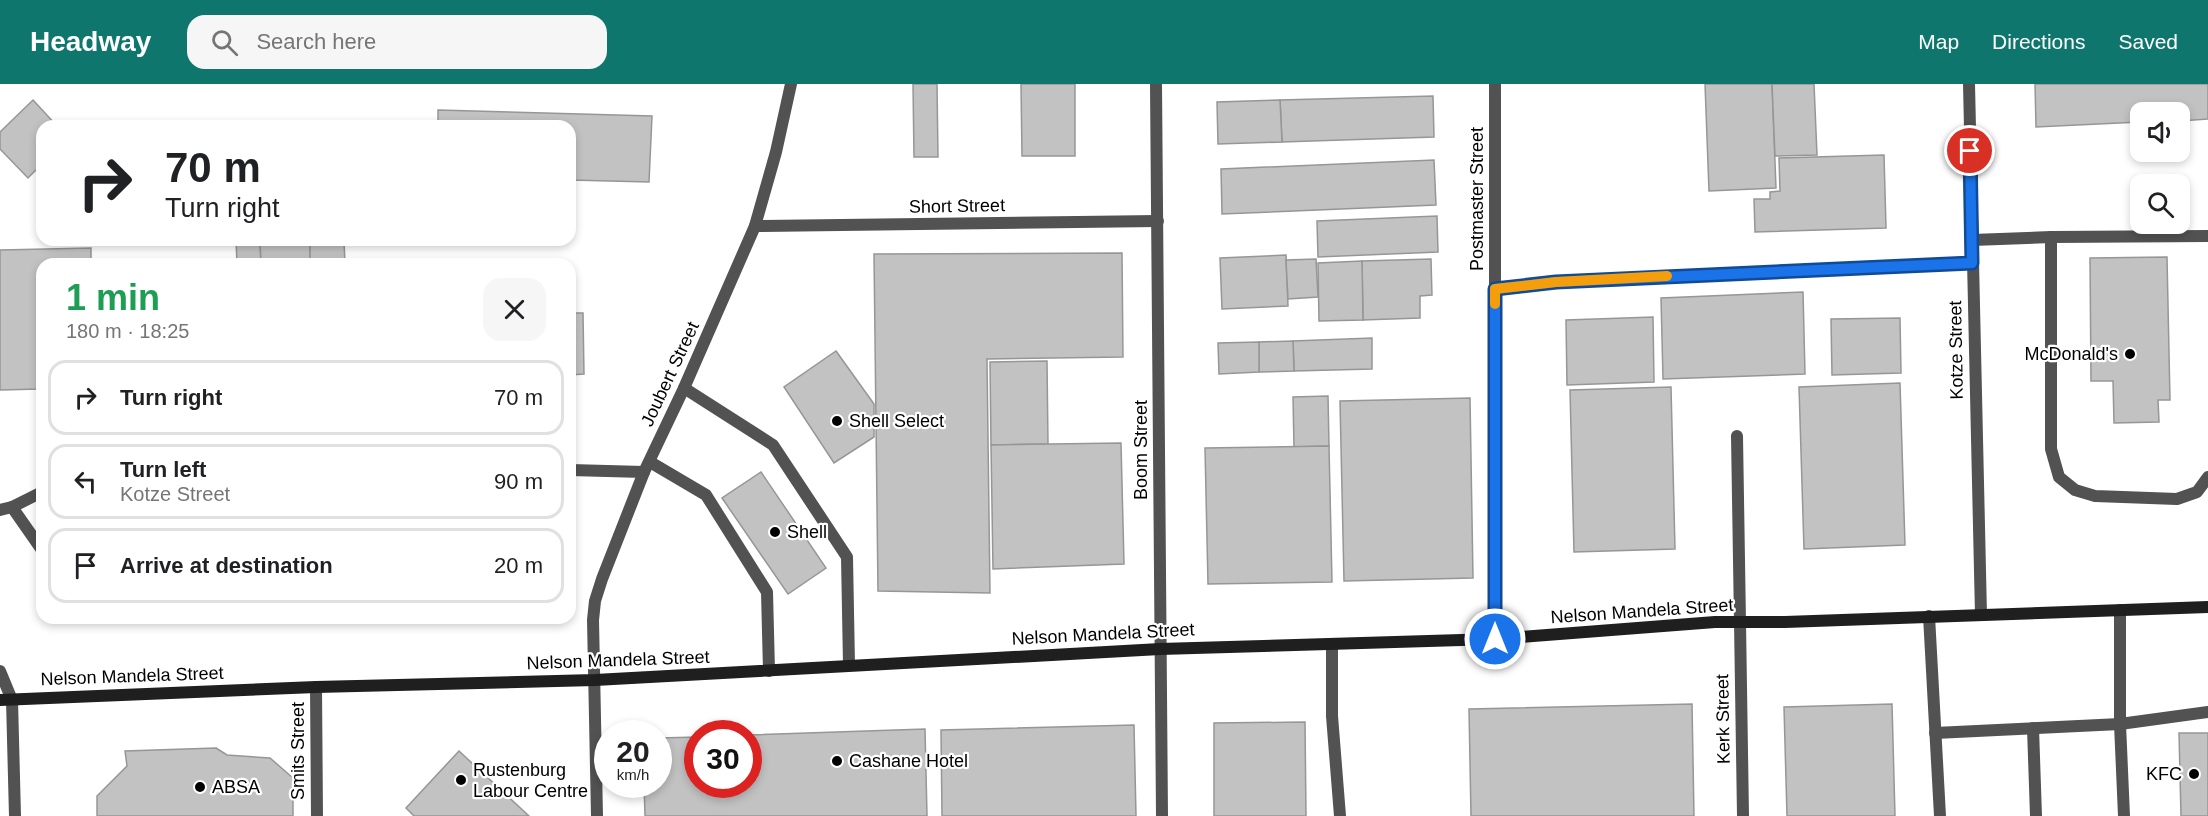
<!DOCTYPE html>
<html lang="en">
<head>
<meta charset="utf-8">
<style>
  body { margin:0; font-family:Helvetica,sans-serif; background:#f6f6f6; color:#202124; height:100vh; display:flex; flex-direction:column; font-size:22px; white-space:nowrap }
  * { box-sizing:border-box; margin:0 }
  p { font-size:20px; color:#757577 }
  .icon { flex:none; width:33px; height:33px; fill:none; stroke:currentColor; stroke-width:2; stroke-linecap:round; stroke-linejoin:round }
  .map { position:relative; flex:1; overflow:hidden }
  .side { position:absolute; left:36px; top:174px; width:540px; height:366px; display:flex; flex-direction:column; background:#fff; border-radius:18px; box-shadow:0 3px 9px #0003 }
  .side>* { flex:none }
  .hud { position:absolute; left:36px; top:36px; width:540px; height:126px; border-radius:18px; box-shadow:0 3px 9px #0003; background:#fff; color:#202124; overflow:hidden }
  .tools { position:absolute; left:2130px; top:18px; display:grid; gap:12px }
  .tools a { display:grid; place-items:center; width:60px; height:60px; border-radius:12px; background:#fff; box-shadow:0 3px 9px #0003; font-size:30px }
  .speed { position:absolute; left:594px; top:636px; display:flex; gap:12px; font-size:30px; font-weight:700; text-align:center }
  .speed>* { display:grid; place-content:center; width:78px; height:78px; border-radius:50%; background:#fff; box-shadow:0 3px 9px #0003; line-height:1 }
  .speed small { font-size:15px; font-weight:400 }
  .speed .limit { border:9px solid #d22; background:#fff; color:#111 }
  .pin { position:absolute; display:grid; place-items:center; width:51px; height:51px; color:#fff; margin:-26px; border:3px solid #fff; border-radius:50%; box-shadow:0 2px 6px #0007 }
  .me { position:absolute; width:66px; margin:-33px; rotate:0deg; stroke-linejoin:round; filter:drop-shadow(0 0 4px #0008) }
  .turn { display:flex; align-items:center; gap:21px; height:126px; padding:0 30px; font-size:27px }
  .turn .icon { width:78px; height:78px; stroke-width:2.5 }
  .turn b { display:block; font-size:42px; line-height:51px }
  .round { display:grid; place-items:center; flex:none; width:63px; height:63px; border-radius:18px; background:#f6f6f6 }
  .overview { display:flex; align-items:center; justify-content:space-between; height:102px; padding:0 30px }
  h1 { font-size:36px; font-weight:600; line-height:45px; color:#1e9e55 }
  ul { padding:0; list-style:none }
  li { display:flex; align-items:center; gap:18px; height:75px; margin:0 12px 9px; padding:0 18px; border:3px solid #e0e0e0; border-radius:18px }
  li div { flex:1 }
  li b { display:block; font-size:22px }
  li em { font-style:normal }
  header { display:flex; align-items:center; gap:36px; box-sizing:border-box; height:84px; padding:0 30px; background:#0f766e; color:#fff }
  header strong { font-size:28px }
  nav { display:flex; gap:33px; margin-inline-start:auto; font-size:21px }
  .search { width:420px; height:54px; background:#f6f6f6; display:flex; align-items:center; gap:15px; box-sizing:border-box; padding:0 21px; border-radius:18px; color:#757577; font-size:22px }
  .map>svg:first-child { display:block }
  .building { fill:#c2c2c2; stroke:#969696; stroke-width:1.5 }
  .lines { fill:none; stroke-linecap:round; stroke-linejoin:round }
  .service { stroke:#525252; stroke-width:12 }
  .minor { stroke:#525252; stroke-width:12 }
  .tertiary { stroke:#525252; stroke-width:12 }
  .secondary { stroke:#1f1f1f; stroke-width:12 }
  .route-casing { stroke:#114b97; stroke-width:15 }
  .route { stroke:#1a73e8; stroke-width:10 }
  .slow { stroke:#f59e0b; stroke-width:10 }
  .poi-dot { fill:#000; stroke:#fff; stroke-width:2 }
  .labels { text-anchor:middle; stroke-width:4.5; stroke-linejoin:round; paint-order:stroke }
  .street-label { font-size:18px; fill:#000; stroke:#fff }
  .poi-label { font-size:18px; fill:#000; stroke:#fff; text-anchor:start }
</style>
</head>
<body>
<header>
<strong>Headway</strong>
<div class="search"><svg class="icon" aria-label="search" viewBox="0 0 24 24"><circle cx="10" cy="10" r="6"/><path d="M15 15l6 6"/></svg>Search here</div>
<nav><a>Map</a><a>Directions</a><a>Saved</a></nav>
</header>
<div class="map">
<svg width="2208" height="732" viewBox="0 0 2208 732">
  <rect width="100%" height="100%" fill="#fff"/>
  <g class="building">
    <path d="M913,0h24l1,73h-24z"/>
    <path d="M1021,0h54v72h-53z"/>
    <path d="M1705,0h67l4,104 -67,3z"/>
    <path d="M1772,0h42l3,71 -42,1z"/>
    <path d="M2035,0h173v35l-28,2v-9h-40v10l-104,5z"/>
    <path d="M1433,12l1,41 -152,5 -2,-42z"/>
    <path d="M33,16l24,26h-15v38l-14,14 -28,-29v-17z"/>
    <path d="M1280,16l2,42 -64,2 -1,-42z"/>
    <path d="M438,26l214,6 -3,66 -79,-2v-54h-132z"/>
    <path d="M1884,71l2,73 -131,4 -1,-33h16v-7l10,-1 -1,-33z"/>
    <path d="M1434,76l2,45 -214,9 -1,-45z"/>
    <path d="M1437,132l1,36 -120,5 -1,-36z"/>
    <path d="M236,156h24l1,24h-24z"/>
    <path d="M260,156h50v24h-49z"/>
    <path d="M310,156h34l1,24h-35z"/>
    <path d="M91,164v16h-49v105h-3l1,20 -40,1v-140z"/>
    <path d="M1122,169l1,104 -136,2 3,234 -112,-2 -4,-337z"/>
    <path d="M1286,171l2,51 -66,3 -2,-51z"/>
    <path d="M2167,173l3,143h-12l1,22 -45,1 -1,-42h-22l-1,-123z"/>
    <path d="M1316,175l2,38 -30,2 -2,-39z"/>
    <path d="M1431,175l1,36 -12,1v22l-57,2 -1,-59z"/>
    <path d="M1362,177l1,59 -44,1 -1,-58z"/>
    <path d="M1803,208l2,82 -142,5 -2,-81z"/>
    <path d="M570,229h13l1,61 -14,1z"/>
    <path d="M1653,233l1,65 -87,3 -1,-65z"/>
    <path d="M1900,234l1,55 -69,2 -1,-56z"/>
    <path d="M1372,254v31l-78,2 -1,-30z"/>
    <path d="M1293,257l1,30 -35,1v-30z"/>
    <path d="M1259,258v30l-40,2 -1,-31z"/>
    <path d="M836,267l38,53v33l-40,26 -50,-76z"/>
    <path d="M1047,277l1,83 -57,1 -1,-83z"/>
    <path d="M1900,299l5,162 -101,4 -5,-162z"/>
    <path d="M1671,303l4,162 -101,3 -4,-162z"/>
    <path d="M1328,312l1,50 -35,1 -1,-50z"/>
    <path d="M1470,314l3,180 -129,3 -4,-180z"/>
    <path d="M1121,359l3,121 -131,5 -2,-124z"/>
    <path d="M1329,362l3,136 -124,2 -3,-136z"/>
    <path d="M761,388l65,96 -38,26 -66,-96z"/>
    <path d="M1692,620l2,112h-223l-2,-107z"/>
    <path d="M1892,620l3,112h-108l-3,-109z"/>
    <path d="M1305,638l1,94h-92v-93z"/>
    <path d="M1134,641l2,91h-194l-1,-86z"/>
    <path d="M925,645l2,87h-282l-1,-32h14v-46l40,-1v47h50v-49z"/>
    <path d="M2179,649h29v83h-27z"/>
    <path d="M216,664l11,7 43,3 23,20v38h-196v-20l30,-30 -2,-15z"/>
    <path d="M459,667l70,65h-115l-8,-8z"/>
  </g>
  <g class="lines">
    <g class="service">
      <path d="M2208,152l-157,1v212l8,28 16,13 20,6 82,3 20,-7 11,-15"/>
      <path d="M1972,156l79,-3"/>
      <path d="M1495,205l61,-7 416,-19"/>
      <path d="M684,304l89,57 74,112 2,108"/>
      <path d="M1737,352l3,186"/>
      <path d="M650,378l56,33 61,97 2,79"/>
      <path d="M570,386l74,2"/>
      <path d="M12,423l30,43"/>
      <path d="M0,426l12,-3 30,-15"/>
      <path d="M2120,526v114l4,92"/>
      <path d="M1929,532l11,200"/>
      <path d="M1332,560v72l8,100"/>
      <path d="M2033,644l3,88"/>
      <path d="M1935,649l185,-9 88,-12"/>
    </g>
    <g class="minor">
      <path d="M1156,0l6,732"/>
      <path d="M1969,0l12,531"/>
      <path d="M755,142l403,-5"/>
      <path d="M1740,538l3,194"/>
      <path d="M1495,555v-555"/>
      <path d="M316,603l1,129"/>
      <path d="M12,616l3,116"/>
      <path d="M597,732l-4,-196 2,-19 7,-22 42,-107 40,-84 71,-162 21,-74 15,-68"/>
    </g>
    <path class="tertiary" d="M0,587l12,29"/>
    <path class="secondary" d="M0,616l316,-13 279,-7 565,-31 335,-10 220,-17h70l423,-15"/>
  </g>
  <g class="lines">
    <defs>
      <path id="route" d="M1495,555v-350l61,-7 416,-19 -2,-112"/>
    </defs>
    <use href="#route" class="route-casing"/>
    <use href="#route" class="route"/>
    <path class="slow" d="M1495,220v-15l61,-7 111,-6"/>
  </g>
  <g class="poi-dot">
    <circle cx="2130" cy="270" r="6"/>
    <circle cx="837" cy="337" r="6"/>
    <circle cx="775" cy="448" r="6"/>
    <circle cx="837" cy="677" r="6"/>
    <circle cx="2194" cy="690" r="6"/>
    <circle cx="461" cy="696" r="6"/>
    <circle cx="200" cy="703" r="6"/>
  </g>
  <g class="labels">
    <g class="street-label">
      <text transform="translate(1477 115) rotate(-90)" y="6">Postmaster Street</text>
      <text transform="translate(957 122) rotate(-1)" y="6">Short Street</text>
      <text transform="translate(1956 266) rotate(-91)" y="6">Kotze Street</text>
      <text transform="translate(670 290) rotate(-65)" y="6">Joubert Street</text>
      <text transform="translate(1141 366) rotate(-90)" y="6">Boom Street</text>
      <text transform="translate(1642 527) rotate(-4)" y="6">Nelson Mandela Street</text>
      <text transform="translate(1103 550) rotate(-3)" y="6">Nelson Mandela Street</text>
      <text transform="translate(618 576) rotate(-2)" y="6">Nelson Mandela Street</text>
      <text transform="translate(132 592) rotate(-2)" y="6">Nelson Mandela Street</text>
      <text transform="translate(1723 635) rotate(-91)" y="6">Kerk Street</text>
      <text transform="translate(298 667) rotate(-90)" y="6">Smits Street</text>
    </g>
    <g class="poi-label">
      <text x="2118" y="276" text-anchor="end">McDonald's</text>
      <text x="849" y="343">Shell Select</text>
      <text x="787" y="454">Shell</text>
      <text x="849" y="683">Cashane Hotel</text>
      <text x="473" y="692">Rustenburg<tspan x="473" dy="21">Labour Centre</tspan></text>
      <text x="2182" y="696" text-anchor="end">KFC</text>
      <text x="212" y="709">ABSA</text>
    </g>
  </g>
</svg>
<div class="tools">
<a><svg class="icon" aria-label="sound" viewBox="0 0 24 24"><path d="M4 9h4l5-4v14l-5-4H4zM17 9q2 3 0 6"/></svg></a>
<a><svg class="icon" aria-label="search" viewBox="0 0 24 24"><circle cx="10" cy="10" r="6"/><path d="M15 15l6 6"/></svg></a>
</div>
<div class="speed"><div>20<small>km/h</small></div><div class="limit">30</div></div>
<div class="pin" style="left:1970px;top:67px;background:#d93025"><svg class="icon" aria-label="arrive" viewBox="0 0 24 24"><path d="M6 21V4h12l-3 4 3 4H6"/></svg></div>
<svg class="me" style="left:1495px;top:555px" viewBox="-20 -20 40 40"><circle r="17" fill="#1a73e8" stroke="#fff" stroke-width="3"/><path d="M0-11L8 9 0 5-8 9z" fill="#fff"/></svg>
<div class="hud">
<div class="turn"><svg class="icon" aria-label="right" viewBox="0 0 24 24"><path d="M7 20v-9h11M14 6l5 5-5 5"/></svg><div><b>70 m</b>Turn right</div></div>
</div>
<section class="side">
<div class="overview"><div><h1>1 min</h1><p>180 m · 18:25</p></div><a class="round"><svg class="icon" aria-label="close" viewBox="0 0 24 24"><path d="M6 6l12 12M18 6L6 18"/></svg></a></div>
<ul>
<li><svg class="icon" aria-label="right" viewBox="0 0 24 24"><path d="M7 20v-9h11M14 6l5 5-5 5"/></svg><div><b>Turn right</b></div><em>70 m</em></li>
<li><svg class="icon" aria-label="left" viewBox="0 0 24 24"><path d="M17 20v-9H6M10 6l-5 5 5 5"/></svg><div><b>Turn left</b><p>Kotze Street</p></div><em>90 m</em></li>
<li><svg class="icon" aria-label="arrive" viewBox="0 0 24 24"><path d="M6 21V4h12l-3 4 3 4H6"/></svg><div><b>Arrive at destination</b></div><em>20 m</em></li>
</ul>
</section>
</div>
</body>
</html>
